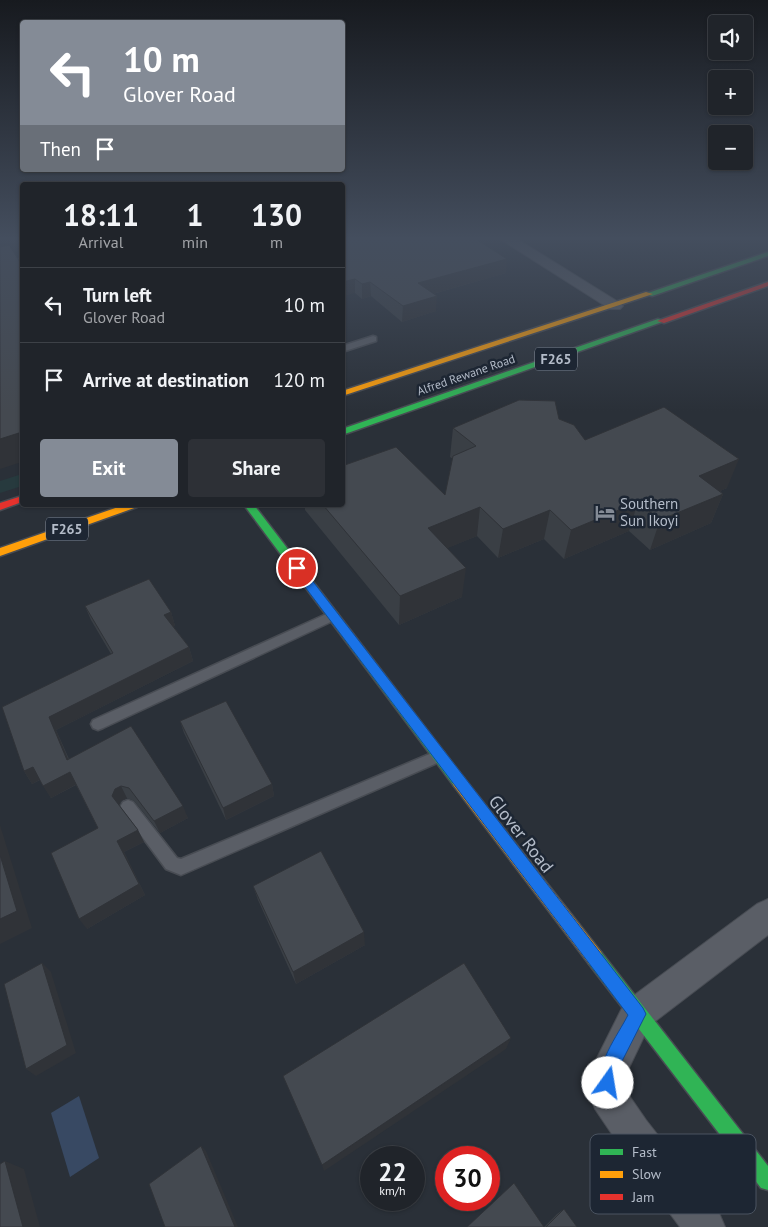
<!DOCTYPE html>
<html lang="en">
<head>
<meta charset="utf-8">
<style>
  body { margin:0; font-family:"PT Sans",sans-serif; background:#2d3036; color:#f1f3f6; height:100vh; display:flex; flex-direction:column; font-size:19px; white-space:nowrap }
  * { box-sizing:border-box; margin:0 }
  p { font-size:16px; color:#a2a4a8 }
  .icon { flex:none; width:28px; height:28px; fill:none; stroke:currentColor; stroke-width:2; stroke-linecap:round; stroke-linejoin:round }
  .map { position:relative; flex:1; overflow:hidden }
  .side { position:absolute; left:20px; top:182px; width:325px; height:325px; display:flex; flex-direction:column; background:#20242a; border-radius:5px; box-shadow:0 1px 4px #0004,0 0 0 1px #3d4147 }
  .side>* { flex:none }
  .guide { position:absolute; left:20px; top:20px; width:325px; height:152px; border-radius:5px; box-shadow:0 1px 4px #0004,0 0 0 1px #3d4147; background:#848b96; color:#fff; overflow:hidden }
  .controls { position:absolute; left:708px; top:15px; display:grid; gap:10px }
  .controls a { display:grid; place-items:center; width:45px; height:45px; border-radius:5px; background:#20242a; box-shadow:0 1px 4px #0004,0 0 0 1px #3d4147; font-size:25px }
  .speed { position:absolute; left:360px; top:1146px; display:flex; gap:10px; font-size:25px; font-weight:700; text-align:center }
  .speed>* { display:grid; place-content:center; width:65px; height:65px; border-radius:50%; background:#20242a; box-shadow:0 1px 4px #0004,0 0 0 1px #3d4147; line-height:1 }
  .speed small { font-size:12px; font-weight:400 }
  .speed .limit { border:8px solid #d22; background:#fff; color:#111 }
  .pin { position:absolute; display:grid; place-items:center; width:42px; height:42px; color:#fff; margin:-21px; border:2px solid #fff; border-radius:50%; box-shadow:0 1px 5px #0007 }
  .me { position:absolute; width:55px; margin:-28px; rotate:13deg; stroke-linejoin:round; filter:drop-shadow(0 0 4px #0008) }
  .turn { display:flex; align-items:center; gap:18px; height:105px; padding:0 20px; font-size:22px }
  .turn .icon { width:65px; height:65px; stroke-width:2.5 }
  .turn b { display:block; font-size:35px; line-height:42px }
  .then { display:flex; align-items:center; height:48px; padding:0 20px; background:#0003; gap:10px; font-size:19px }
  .eta { display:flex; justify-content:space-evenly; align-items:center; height:85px; text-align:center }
  .eta b { font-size:30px; font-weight:800; line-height:35px }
  .action { display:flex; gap:10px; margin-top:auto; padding:10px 20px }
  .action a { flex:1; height:58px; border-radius:5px; background:#848b96; color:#fff; font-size:20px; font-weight:800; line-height:58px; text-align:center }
  .action a+a { background:#2d3036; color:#f1f3f6 }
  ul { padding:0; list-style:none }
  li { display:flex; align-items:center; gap:15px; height:75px; padding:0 20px; border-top:1px solid #3d4147 }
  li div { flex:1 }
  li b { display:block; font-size:19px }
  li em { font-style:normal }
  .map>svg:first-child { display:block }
  .green { fill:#273a3e }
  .water { fill:#384963 }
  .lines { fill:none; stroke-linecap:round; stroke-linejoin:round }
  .lane-casing { stroke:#484c53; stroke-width:3 }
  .street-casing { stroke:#484c53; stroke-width:2 }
  .fast-casing { stroke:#484c53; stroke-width:3 }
  .slow-casing { stroke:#484c53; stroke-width:3 }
  .jam-casing { stroke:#484c53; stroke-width:3 }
  .lane { fill:#5a5e66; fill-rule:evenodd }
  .street { fill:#5a5e66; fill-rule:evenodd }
  .fast { fill:#30b455; fill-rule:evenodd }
  .slow { fill:#ff9f0a; fill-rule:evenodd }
  .jam { fill:#e5322d; fill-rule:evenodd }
  .wall { fill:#3a3f45 }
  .shaded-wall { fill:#303338 }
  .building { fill:#444950; stroke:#303338 }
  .route { fill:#1a73e8; stroke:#114b97 }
  .labels { text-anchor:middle; stroke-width:5; stroke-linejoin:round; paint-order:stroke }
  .far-street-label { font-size:12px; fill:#b4bcc9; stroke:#1d2633 }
  .shield { fill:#1d2633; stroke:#878f9c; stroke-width:1 }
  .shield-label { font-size:14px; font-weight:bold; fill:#b4bcc9 }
  .poi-label { font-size:15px; fill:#b4bcc9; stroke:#1d2633; text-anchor:start }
  .near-street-label { font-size:18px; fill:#b4bcc9; stroke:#1d2633 }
  .key { fill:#1d2633; stroke:#4a5360; stroke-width:1 }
  .key-label { font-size:14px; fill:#b4bcc9 }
</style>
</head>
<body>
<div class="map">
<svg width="768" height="1227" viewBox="0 0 768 1227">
  <rect width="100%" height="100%" fill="#2a3038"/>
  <path class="green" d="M22,474v12l-22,7v-12z"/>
  <path class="water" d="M79,1096l20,62 -29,19 -19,-64z"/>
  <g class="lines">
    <defs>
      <g id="lane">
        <path d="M373,336l3,1v4l-34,11v-6z"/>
        <path d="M333,611l4,2 2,3 -2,3 -234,109 -5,2 -5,-2 -2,-4 2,-4z"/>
        <path d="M439,750l5,2 2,4 -2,4 -263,115 -15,-6 -46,-62 3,-5 5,-2 5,2 44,56 4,1z"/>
      </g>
      <g id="street">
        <path d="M500,239h17l103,64 3,3 -3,3h-10z"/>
        <path d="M22,258v8l-22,5v-8z"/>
        <path d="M768,899v36l-119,91 -22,46 -1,19 20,29 73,93 6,14h-45l-60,-81 -25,-37 -5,-13 1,-26 34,-68 132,-98z"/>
      </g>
      <g id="fast">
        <path d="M768,252v4l-116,40 -7,-2z"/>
        <path d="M658,319l7,2 -323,114v-6z"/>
        <path d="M244,505h10l210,273 2,4 -2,4 -5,2 -5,-2z"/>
        <path d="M595,950l6,2 167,214v24l-7,-2 -172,-224 -2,-6 2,-6z"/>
      </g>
      <g id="slow">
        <path d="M646,292l7,2 -311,102v-5z"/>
        <path d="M124,505h15l-2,2 -137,49v-8z"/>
        <path d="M459,776l5,2 137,174 2,6 -2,6 -6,2 -6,-2 -135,-178 -2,-4 2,-4z"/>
      </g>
      <g id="jam">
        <path d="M768,282v4l-104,37 -7,-2z"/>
        <path d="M22,496v6l-22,8v-7z"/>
      </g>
    </defs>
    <use href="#lane" class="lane-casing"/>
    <use href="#street" class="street-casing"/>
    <use href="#fast" class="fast-casing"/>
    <use href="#slow" class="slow-casing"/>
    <use href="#jam" class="jam-casing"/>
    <use href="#lane" class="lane"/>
    <use href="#street" class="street"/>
    <use href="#fast" class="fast"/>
    <use href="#slow" class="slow"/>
    <use href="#jam" class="jam"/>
  </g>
  <g class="wall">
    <path d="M342,239l164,34 -73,21 3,17 -34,11 -31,-26 -9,3 -7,-6z"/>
    <path d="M559,419l26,21 142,48 -7,3 3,3 -12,29 -61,27 -21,-19 -65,28 -20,-20 -46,19 -21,-22 -30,12 15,49 -63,28 -94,-115v-5h37l103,-10 8,-36 -3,-2 3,-29z"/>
    <path d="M85,606l86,6 4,14h-2l16,21 4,14 -137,69 13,29 62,-33 57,92 -28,15 -26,-32 -7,-3 -6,3 -1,5 18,24 6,12 -20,10 21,43 -58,34 11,-101 -22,-43 -25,13 -11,-18 -8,4 -8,-13 87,-117 -20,-34z"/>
    <path d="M180,721l92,63 2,12 -48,24 -42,-87z"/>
    <path d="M253,886l112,59 -69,39 -38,-84z"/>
    <path d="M564,1209l13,18h-110h77l13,-13z"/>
  </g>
  <g class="shaded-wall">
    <path d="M507,259l-1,14 -88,25v-15z"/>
    <path d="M355,279v14l-13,4v-15z"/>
    <path d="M370,282l1,14 -9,3v-15z"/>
    <path d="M437,296l-1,15 -34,11 1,-16z"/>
    <path d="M22,432v30l-22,7v-30z"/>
    <path d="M739,459l-12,29 -39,17 11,-29z"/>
    <path d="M723,494l-12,29 -61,27 10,-30z"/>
    <path d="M638,502l-9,29 -65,28 7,-29z"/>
    <path d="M480,507l-3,29 -51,21 2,-29z"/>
    <path d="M550,510l-6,29 -46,19 5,-29z"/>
    <path d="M466,568l-4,29 -63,28 1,-29z"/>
    <path d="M171,612l4,14 -7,2 -4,-13z"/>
    <path d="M189,647l4,14 -137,69 18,43 -7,-13 -18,-43z"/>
    <path d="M33,767l8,12 -9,5 -8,-13z"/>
    <path d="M70,772l7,12 -26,14 -8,-12z"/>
    <path d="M272,784l2,12 -48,24 -3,-12z"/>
    <path d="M121,786l6,12 -6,3 -3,7 -6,-12 3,-7z"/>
    <path d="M183,806l5,12 -28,15 -6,-12z"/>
    <path d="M0,825l32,103 -32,16z"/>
    <path d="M138,830l6,12 -20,10 21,43 -58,34 -8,-10 38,-78z"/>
    <path d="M364,932l1,13 -69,39 -3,-12z"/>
    <path d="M42,963l9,9 25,81 -40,23 -10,-7z"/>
    <path d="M511,1038l-5,11 -182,122 -2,-6z"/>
    <path d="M201,1146l5,5 32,76h-3z"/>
    <path d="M5,1161l19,8 16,58h-17z"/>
  </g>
  <g class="building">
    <path d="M342,239h134l31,20 -89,24 19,13 -34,10 -33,-24 -8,2 -7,-5 -13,3z"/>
    <path d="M9,245l13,20v167l-22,7v-192z"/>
    <path d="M519,400l36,1 4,18 15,6 11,15 79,-33 75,52 -40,17 24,18 -63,26 -22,-18 -67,28 -21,-20 -47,19 -23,-22 -52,21 38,40 -66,28 -77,-91h19v-39l54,-19 49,48 8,-39 23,-10 -23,-18z"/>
    <path d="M149,579l22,33 -7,3 25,32 -140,70 18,43 64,-34 52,80 -29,15 -25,-33 -8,-2 -6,3 -3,7 26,34 -21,11 22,43 -60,35 -28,-66 47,-25 -28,-56 -27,14 -10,-19 -9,4 -22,-64 111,-54 -28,-47z"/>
    <path d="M226,701l46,83 -49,24 -43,-87z"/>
    <path d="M321,851l43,81 -71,40 -40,-86z"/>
    <path d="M0,855l17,56 -17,8z"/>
    <path d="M42,963l25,82 -41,24 -22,-85z"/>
    <path d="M464,963l47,75 -189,127 -39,-89z"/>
    <path d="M201,1146l34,81h-70l-16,-43z"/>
    <path d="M5,1161l18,66h-23v-63z"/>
    <path d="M514,1183l30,44h-77z"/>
    <path d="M564,1209l13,18h-31z"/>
  </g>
  <linearGradient id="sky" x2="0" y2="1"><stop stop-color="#171a1f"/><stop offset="0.58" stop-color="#444e5e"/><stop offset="1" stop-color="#444e5e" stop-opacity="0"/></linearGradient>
  <rect width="768" height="411" fill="url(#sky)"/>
  <path class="route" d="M297,565l4,1 342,442 3,6 -29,57v12l-2,6 -7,3 -6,-3c-9,-22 16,-54 26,-74l-335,-444 -2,-3z"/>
  <defs>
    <symbol id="hotel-bare" viewBox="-9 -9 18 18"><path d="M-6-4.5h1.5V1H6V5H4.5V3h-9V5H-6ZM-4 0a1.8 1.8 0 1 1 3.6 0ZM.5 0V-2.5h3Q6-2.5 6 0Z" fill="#848b96" stroke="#1d2633" stroke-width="2.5" paint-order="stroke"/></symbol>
  </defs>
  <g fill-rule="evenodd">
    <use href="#hotel-bare" x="591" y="499" width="28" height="28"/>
  </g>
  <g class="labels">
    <g class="far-street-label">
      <text transform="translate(466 375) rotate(-19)" y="4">Alfred Rewane Road</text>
    </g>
    <g class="shield">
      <rect x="535" y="347.5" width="42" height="23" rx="4"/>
      <rect x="46" y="517.5" width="42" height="23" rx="4"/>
    </g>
    <g class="shield-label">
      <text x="556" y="364">F265</text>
      <text x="67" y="534">F265</text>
    </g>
    <g class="poi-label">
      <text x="620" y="509">Southern<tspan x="620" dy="17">Sun Ikoyi</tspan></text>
    </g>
    <g class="near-street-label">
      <text transform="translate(521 834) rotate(52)" y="6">Glover Road</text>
    </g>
  </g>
  <rect x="590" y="1134" width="166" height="80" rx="8" class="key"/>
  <rect x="600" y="1149" width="23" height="6" fill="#30b455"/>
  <rect x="600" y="1171" width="23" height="7" fill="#ff9f0a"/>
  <rect x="600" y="1194" width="23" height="6" fill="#e5322d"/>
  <g class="key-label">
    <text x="632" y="1157">Fast</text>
    <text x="632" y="1179">Slow</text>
    <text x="632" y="1202">Jam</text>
  </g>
</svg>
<div class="controls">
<a><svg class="icon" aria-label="sound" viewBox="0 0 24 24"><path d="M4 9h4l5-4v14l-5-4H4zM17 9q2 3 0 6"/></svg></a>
<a>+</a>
<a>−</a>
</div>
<div class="speed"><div>22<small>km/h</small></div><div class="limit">30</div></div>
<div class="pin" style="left:297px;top:568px;background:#d93025"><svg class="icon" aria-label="arrive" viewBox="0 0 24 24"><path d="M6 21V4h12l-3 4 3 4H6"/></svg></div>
<svg class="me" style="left:608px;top:1083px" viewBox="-20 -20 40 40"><circle r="19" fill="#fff"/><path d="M0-13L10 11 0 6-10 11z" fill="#1a73e8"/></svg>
<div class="guide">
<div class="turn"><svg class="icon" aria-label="left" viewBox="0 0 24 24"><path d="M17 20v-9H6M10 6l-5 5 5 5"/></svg><div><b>10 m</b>Glover Road</div></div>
<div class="then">Then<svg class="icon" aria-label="arrive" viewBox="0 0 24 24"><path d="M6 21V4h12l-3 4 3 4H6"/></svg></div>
</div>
<section class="side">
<div class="eta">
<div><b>18:11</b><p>Arrival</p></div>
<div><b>1</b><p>min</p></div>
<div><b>130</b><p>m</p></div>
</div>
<ul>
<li><svg class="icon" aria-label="left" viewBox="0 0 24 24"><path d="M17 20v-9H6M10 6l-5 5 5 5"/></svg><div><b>Turn left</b><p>Glover Road</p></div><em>10 m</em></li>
<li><svg class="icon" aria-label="arrive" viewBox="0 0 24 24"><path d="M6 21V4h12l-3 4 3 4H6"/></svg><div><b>Arrive at destination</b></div><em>120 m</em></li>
</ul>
<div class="action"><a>Exit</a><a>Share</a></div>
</section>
</div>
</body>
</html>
